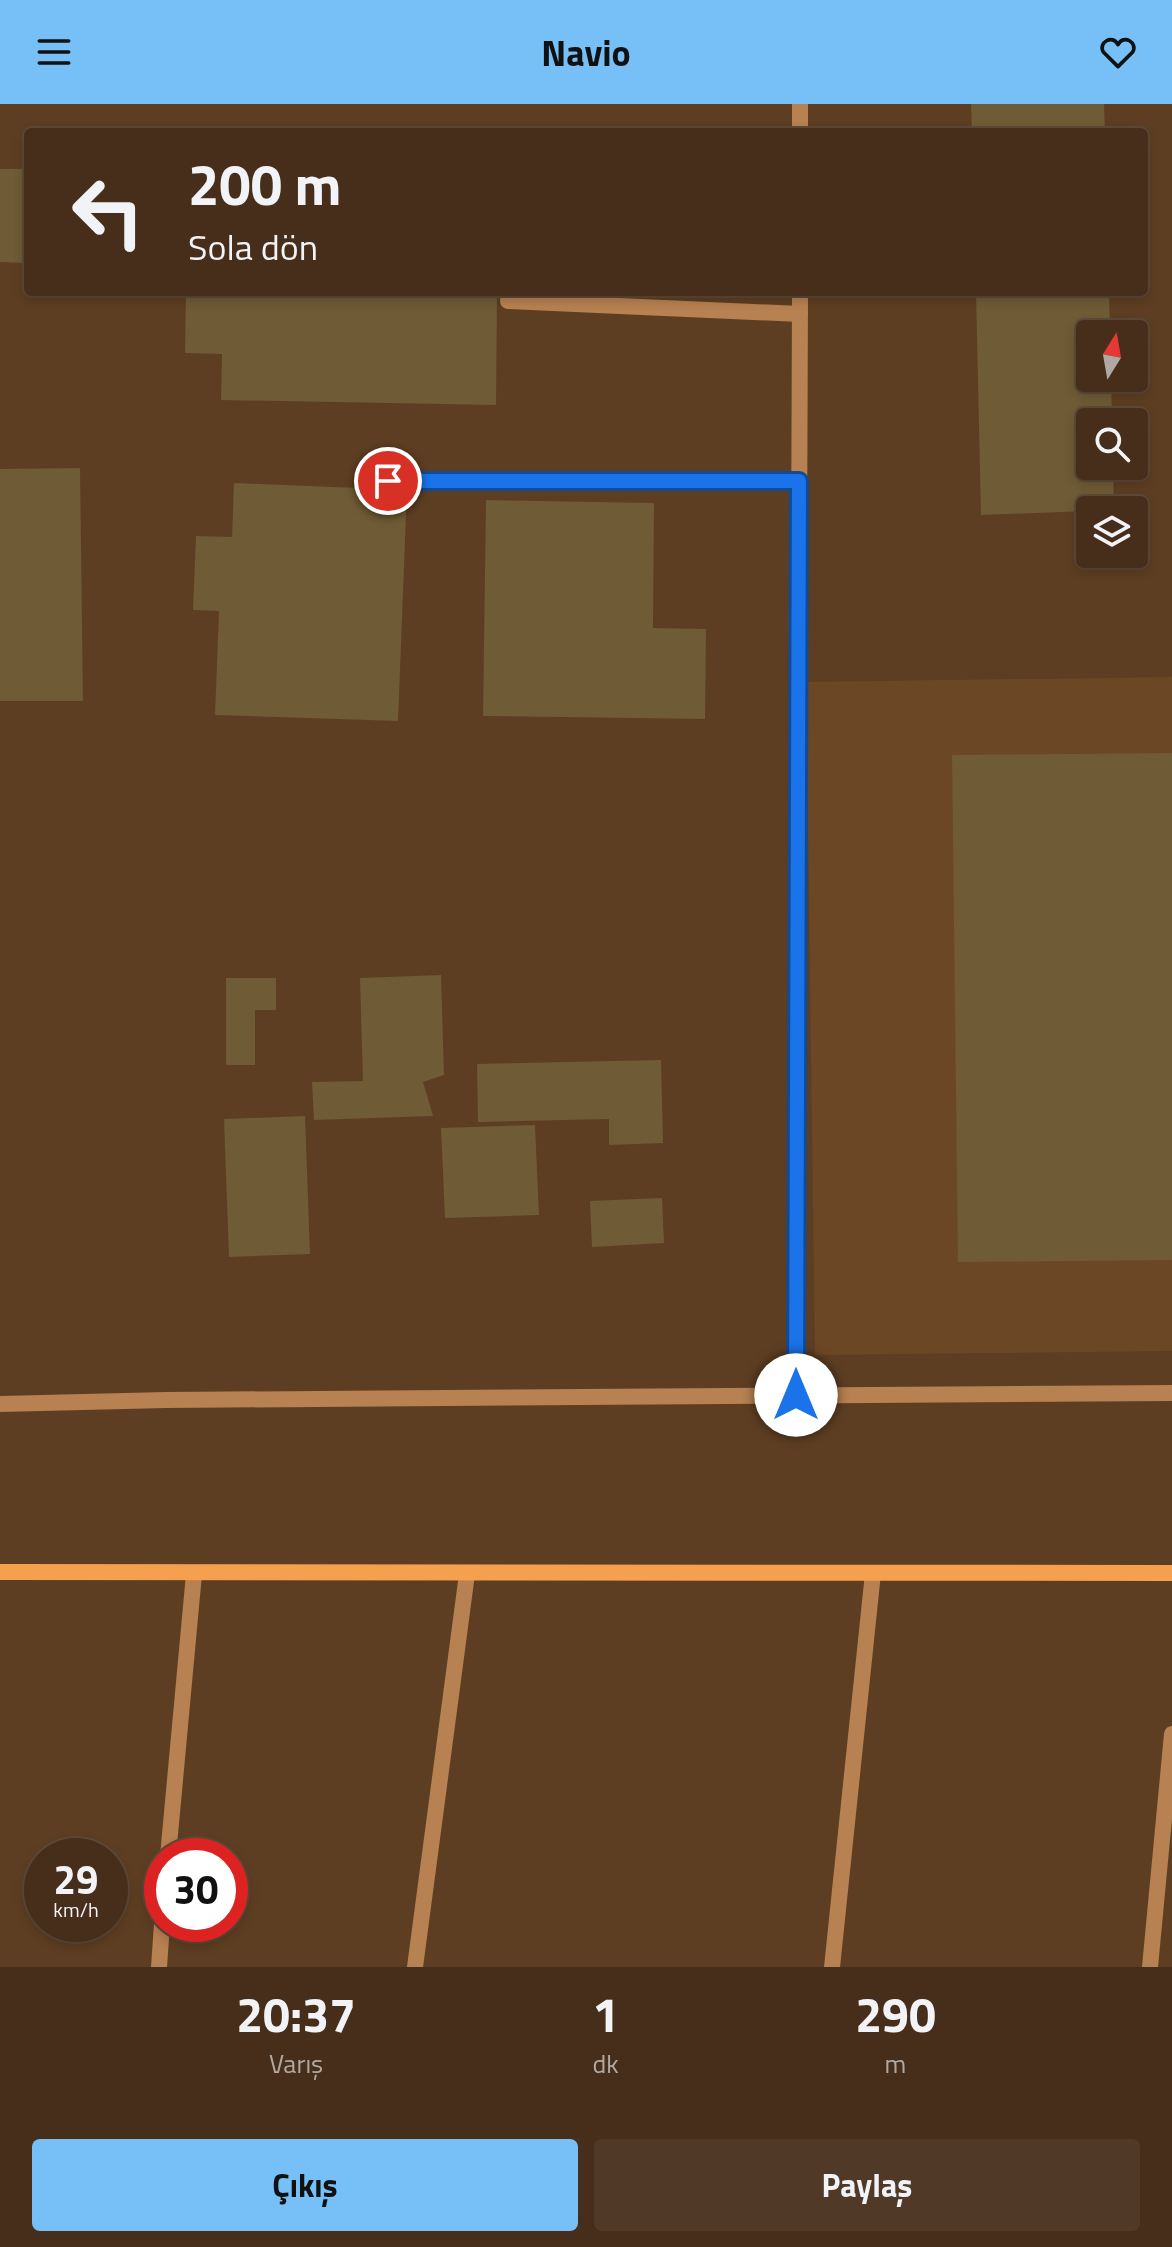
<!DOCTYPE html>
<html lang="tr">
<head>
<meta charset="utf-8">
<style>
  body { margin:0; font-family:"Titillium Web",sans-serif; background:#503a27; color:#f1f3f6; height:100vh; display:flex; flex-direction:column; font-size:30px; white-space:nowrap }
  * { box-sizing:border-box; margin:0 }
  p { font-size:26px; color:#b0a8a2 }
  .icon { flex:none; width:44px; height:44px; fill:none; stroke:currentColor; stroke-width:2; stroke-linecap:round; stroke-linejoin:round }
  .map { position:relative; height:1863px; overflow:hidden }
  .sheet { display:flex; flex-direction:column; background:#462e1a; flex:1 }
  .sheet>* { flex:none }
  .top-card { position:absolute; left:24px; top:24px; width:1124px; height:168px; border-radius:8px; box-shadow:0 4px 12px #0003,0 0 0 2px #5e4a39; background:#462e1a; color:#f1f3f6; overflow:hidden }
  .needle { width:52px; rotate:11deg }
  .controls { position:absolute; left:1076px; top:216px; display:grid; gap:16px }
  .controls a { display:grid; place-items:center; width:72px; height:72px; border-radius:8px; background:#462e1a; box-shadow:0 4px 12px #0003,0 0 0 2px #5e4a39; font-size:40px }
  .speed { position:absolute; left:24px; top:1734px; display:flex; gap:16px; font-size:40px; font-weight:700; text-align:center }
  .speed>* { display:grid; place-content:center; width:104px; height:104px; border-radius:50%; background:#462e1a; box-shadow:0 4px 12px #0003,0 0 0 2px #5e4a39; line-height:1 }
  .speed small { font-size:20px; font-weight:400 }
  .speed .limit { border:12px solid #d22; background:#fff; color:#111 }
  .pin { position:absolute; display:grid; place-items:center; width:68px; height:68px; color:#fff; margin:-34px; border:4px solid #fff; border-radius:50%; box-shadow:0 2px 8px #0007 }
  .me { position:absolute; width:88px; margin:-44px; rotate:0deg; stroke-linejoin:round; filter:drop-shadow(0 0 6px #0008) }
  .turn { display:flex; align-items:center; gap:28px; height:168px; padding:0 32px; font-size:36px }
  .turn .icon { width:104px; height:104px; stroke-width:2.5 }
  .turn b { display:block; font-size:56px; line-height:68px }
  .eta { display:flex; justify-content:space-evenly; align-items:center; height:136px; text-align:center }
  .eta b { font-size:48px; font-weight:700; line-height:56px }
  .button { display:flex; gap:16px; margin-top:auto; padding:16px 32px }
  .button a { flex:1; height:92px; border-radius:8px; background:#76c0f7; color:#111; font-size:32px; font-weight:700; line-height:92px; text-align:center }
  .button a+a { background:#503a27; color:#f1f3f6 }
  header { display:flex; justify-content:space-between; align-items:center; height:104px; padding:0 32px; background:#76c0f7; color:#111; font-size:36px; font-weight:700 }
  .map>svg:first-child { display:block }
  .built { fill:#6c4725 }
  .building { fill:#6f5b35 }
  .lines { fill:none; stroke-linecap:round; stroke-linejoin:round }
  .street { stroke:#b78151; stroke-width:16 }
  .secondary { stroke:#f5a04f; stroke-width:16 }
  .route-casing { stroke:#114b97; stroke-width:20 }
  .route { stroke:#1a73e8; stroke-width:14 }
</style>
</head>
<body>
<header><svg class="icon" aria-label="menu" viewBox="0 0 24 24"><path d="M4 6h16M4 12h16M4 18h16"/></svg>Navio<svg class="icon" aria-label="heart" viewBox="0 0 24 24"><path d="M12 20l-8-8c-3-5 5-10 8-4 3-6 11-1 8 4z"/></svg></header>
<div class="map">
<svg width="1172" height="1863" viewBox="0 0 1172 1863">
  <rect width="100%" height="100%" fill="#5d3e22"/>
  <path class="built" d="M1172,573v674l-357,4 -9,-673z"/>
  <g class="building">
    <path d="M971,0h133l1,28h-133z"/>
    <path d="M159,23l143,2v3h-143z"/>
    <path d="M0,65h28v94l-28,-1z"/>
    <path d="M186,188h311l-1,113 -275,-5 1,-46 -37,-1z"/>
    <path d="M976,188h133l1,42h-20v44h21l1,44h-22v44h23l1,44 -133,5z"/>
    <path d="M80,364l3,233h-83v-232z"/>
    <path d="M234,379l173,7 -9,231 -183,-6 4,-104 -26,-1 3,-74 36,1z"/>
    <path d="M486,396l168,3 -1,125 53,1 -1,90 -222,-3z"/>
    <path d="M1172,649v507l-214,2 -6,-507z"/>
    <path d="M441,871l3,100 -21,7 10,34 -119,4 -2,-38 51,-1 -3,-103z"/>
    <path d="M226,874h50v32h-21v55h-29z"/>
    <path d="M661,956l2,83 -54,2v-26l-131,3 -1,-58z"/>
    <path d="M305,1012l5,138 -81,3 -5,-138z"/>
    <path d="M535,1021l4,90 -94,3 -4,-90z"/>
    <path d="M662,1094l2,45 -72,4 -2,-46z"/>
  </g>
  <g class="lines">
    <g class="street">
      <path d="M800,28v-28"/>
      <path d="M508,197l292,13"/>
      <path d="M388,377h411"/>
      <path d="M796,1291l4,-1103"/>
      <path d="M0,1300l166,-4 1006,-7"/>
      <path d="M168,1752l26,-282"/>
      <path d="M159,1863l3,-43"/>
      <path d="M415,1863l52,-393"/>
      <path d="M832,1863l41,-394"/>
      <path d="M1150,1863l22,-233"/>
    </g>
    <path class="secondary" d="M0,1468l1172,1"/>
  </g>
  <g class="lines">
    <defs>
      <path id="route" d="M388,377h411l-3,914"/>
    </defs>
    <use href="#route" class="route-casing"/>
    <use href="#route" class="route"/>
  </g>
</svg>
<div class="controls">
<a><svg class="needle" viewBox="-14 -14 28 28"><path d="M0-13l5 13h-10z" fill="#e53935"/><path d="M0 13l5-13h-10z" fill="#b0a8a2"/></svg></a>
<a><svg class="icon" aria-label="search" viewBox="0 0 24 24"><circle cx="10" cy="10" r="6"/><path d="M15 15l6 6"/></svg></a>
<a><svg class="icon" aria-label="layers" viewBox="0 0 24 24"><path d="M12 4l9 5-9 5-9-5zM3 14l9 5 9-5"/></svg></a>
</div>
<div class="speed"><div>29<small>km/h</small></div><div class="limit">30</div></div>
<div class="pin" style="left:388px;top:377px;background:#d93025"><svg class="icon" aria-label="arrive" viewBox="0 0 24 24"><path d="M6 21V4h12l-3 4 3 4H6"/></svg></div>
<svg class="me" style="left:796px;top:1291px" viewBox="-20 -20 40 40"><circle r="19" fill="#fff"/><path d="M0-13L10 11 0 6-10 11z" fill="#1a73e8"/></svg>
<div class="top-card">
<div class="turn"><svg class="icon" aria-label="left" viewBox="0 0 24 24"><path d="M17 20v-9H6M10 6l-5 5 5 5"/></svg><div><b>200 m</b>Sola dön</div></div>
</div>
</div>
<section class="sheet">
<div class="eta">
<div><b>20:37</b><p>Varış</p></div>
<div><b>1</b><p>dk</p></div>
<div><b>290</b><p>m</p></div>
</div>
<div class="button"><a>Çıkış</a><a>Paylaş</a></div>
</section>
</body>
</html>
